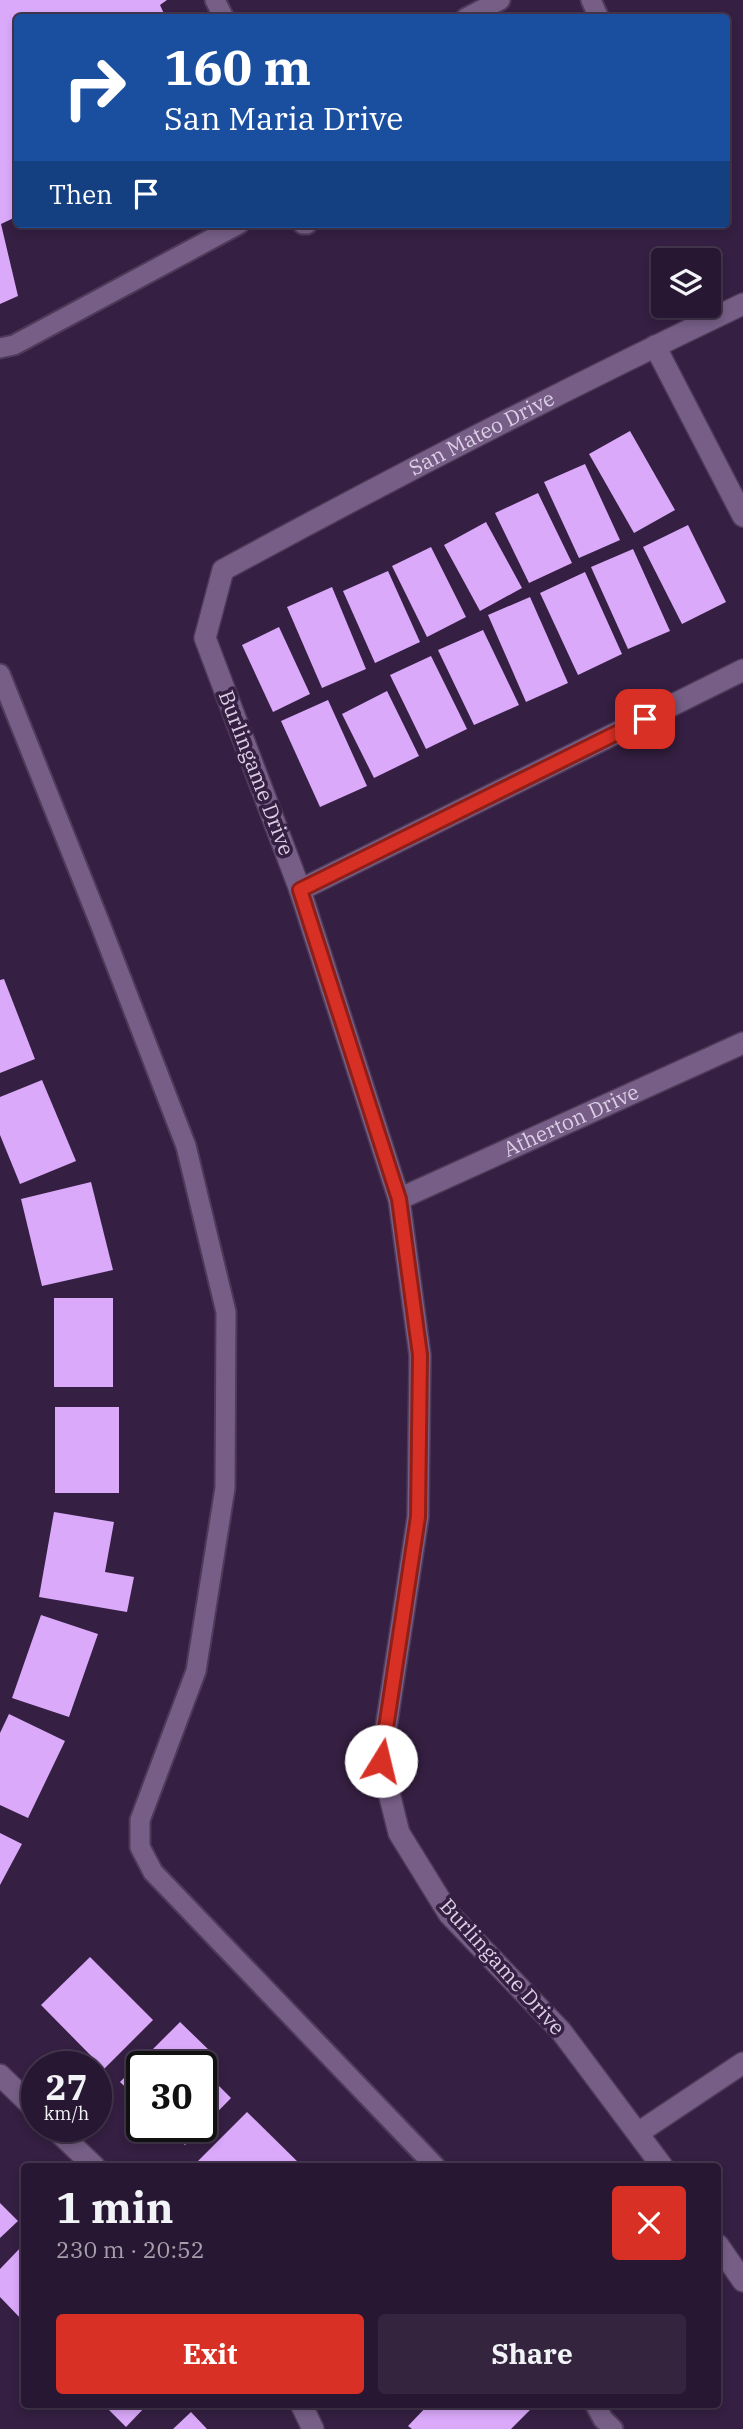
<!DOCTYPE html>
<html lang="en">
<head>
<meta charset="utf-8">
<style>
  body { margin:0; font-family:"IBM Plex Serif",serif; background:#34243e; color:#f1f3f6; height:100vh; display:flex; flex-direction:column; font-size:26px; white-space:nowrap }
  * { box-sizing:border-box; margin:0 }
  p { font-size:23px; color:#a59fac }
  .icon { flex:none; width:38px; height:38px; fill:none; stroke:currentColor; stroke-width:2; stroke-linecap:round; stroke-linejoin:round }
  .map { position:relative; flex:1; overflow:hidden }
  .side { position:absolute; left:21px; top:2163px; width:700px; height:245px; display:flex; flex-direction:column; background:#281732; border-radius:7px; box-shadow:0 4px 10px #0003,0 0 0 2px #44364d }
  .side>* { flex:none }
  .banner { position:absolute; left:14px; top:14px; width:716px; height:214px; border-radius:7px; box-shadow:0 4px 10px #0003,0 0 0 2px #44364d; background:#1a4fa0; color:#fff; overflow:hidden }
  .tools { position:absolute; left:651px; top:248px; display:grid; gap:14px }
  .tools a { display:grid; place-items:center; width:70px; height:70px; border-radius:7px; background:#281732; box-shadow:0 4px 10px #0003,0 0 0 2px #44364d; font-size:35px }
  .speed { position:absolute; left:21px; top:2051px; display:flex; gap:14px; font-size:35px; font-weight:700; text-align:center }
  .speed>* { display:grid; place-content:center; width:91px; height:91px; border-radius:50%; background:#281732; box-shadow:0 4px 10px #0003,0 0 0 2px #44364d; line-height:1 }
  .speed small { font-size:18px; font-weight:400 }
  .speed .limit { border:4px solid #111; border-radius:10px; background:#fff; color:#111 }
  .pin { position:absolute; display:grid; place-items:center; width:60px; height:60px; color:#fff; margin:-30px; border-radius:14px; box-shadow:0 4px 10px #0006 }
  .me { position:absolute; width:77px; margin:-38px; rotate:9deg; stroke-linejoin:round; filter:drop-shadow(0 0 5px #0008) }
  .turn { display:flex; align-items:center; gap:24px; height:147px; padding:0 35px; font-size:32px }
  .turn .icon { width:91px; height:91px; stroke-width:2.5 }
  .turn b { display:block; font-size:49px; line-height:60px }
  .then { display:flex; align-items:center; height:66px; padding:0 35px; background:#0003; gap:14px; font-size:26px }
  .round { display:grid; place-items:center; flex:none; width:74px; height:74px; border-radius:7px; background:#34243e }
  .headline { display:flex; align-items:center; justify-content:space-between; height:119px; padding:0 35px }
  h1 { font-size:42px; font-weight:700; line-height:52px }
  .cta { display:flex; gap:14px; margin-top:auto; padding:14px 35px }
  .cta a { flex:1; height:80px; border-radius:7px; background:#d93025; color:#fff; font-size:28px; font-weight:700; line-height:80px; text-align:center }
  .cta a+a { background:#34243e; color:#f1f3f6 }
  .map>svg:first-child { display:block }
  .building { fill:#daa9fa }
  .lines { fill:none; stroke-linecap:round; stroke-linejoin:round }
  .lane-casing { stroke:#4e3a59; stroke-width:23 }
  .street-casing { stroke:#4e3a59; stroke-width:24 }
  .lane { stroke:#765e86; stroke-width:19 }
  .street { stroke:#765e86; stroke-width:21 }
  .route-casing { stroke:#8d1f18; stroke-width:18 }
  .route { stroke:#d93025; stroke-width:12 }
  .labels { text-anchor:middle; stroke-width:7; stroke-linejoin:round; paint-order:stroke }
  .street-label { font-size:21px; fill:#dbcee5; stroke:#351f42 }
</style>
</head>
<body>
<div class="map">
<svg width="743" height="2429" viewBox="0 0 743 2429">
  <rect width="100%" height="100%" fill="#351f42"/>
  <g class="building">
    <path d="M0,0h167l-7,5 6,13h-148v198l-17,8 17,72 -18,8z"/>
    <path d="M630,431l45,79 -41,23 -45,-79z"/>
    <path d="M585,464l35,76 -41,18 -35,-76z"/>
    <path d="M538,493l34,70 -43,20 -34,-70z"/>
    <path d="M486,522l36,66 -42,23 -36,-66z"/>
    <path d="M688,525l38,77 -44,22 -39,-77z"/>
    <path d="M431,547l35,70 -39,20 -35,-71z"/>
    <path d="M633,549l37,82 -42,18 -37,-82z"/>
    <path d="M388,571l32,71 -45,21 -32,-72z"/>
    <path d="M585,572l37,82 -44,21 -38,-82z"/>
    <path d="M332,587l34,82 -44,19 -35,-81z"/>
    <path d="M530,597l38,86 -42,19 -38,-87z"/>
    <path d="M279,627l31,67 -37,18 -31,-67z"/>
    <path d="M483,630l36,75 -45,20 -36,-75z"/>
    <path d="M431,656l36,73 -41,20 -36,-74z"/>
    <path d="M387,691l32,65 -45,22 -32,-64z"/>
    <path d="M328,700l39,86 -47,21 -39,-86z"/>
    <path d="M4,979l31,80 -35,14v-93z"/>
    <path d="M42,1080l34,81 -56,23 -20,-49v-38z"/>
    <path d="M91,1182l22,88 -71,16 -21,-87z"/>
    <rect x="54" y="1298" width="59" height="89"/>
    <rect x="55" y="1407" width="64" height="86"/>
    <path d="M54,1512l60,10 -9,50 29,5 -7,35 -88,-15z"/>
    <path d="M41,1615l57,19 -29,83 -57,-19z"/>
    <path d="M9,1714l56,27 -37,77 -28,-13v-72z"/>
    <path d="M0,1833l22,11 -22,41z"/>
    <path d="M90,1957l63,63 -49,49 -63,-64z"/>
    <path d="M180,2022l30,29 -13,13 3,3h-58v36l-22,-21z"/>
    <path d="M201,2068l30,30 -46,47 -20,-19h36z"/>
    <path d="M247,2112l55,54h-98l-6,-5z"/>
    <path d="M0,2203l18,18 -18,17z"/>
    <path d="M24,2244v78l-24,-25v-28z"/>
    <path d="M103,2404h45l-22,23z"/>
    <path d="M429,2404h107l-25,25h-99l-4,-3z"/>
    <path d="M191,2412l16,17h-34z"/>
  </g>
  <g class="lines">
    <defs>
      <g id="lane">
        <path d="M215,0l9,18"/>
        <path d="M591,0l8,18"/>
        <path d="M466,18l34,-18"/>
        <path d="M303,224h4"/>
        <path d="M0,348l14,-3 225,-121"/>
        <path d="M0,674l99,247 87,225 40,166 -1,176 -29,183 -56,149v27l13,25 282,294"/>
        <path d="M595,2404l8,15 10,10"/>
      </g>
      <g id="street">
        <path d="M655,346l88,170"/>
        <path d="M300,890l443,-220"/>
        <path id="s1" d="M399,1199l344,-156"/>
        <path d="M0,2075l37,36"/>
        <path d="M52,2126l42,40"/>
        <path d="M638,2133l105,-70"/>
        <path id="s2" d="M662,2166l-101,-135 -112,-117 -50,-81 -18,-72 37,-244 2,-162 -21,-156 -99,-309 -95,-252 18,-68c171,-93 344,-182 520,-266"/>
        <path d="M718,2245l25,36"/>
        <path d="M301,2404l12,25"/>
      </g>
    </defs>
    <use href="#lane" class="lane-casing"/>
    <use href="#street" class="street-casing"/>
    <use href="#lane" class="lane"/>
    <use href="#street" class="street"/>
  </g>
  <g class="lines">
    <defs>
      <path id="route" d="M381,1761l37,-244 2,-162 -21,-156 -99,-309 345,-171"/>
    </defs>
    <use href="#route" class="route-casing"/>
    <use href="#route" class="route"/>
  </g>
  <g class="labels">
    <g class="street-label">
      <text dy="7" stroke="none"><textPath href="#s2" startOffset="2023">San Mateo Drive</textPath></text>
      <text transform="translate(256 773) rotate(69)" y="7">Burlingame Drive</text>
      <text dy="7" stroke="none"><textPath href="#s1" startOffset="189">Atherton Drive</textPath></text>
      <text transform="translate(502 1967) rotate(48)" y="7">Burlingame Drive</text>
    </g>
  </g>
</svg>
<div class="tools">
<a><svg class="icon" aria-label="layers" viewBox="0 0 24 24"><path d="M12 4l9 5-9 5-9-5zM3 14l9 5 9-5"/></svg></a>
</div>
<div class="speed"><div>27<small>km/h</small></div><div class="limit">30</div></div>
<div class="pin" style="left:645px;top:719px;background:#d93025"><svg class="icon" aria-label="arrive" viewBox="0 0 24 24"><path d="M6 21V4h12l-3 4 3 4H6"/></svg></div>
<svg class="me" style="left:381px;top:1761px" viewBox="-20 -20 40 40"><circle r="19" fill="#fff"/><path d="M0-13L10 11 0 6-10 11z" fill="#d93025"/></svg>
<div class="banner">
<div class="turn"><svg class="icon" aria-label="right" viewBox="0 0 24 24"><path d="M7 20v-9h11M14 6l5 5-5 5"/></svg><div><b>160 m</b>San Maria Drive</div></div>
<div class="then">Then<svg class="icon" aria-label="arrive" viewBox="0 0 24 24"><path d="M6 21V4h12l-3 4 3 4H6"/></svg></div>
</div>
<section class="side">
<div class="headline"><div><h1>1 min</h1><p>230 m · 20:52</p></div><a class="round" style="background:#d93025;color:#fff"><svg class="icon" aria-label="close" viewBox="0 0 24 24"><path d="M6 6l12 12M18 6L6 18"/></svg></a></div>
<div class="cta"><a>Exit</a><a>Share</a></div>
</section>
</div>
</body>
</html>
